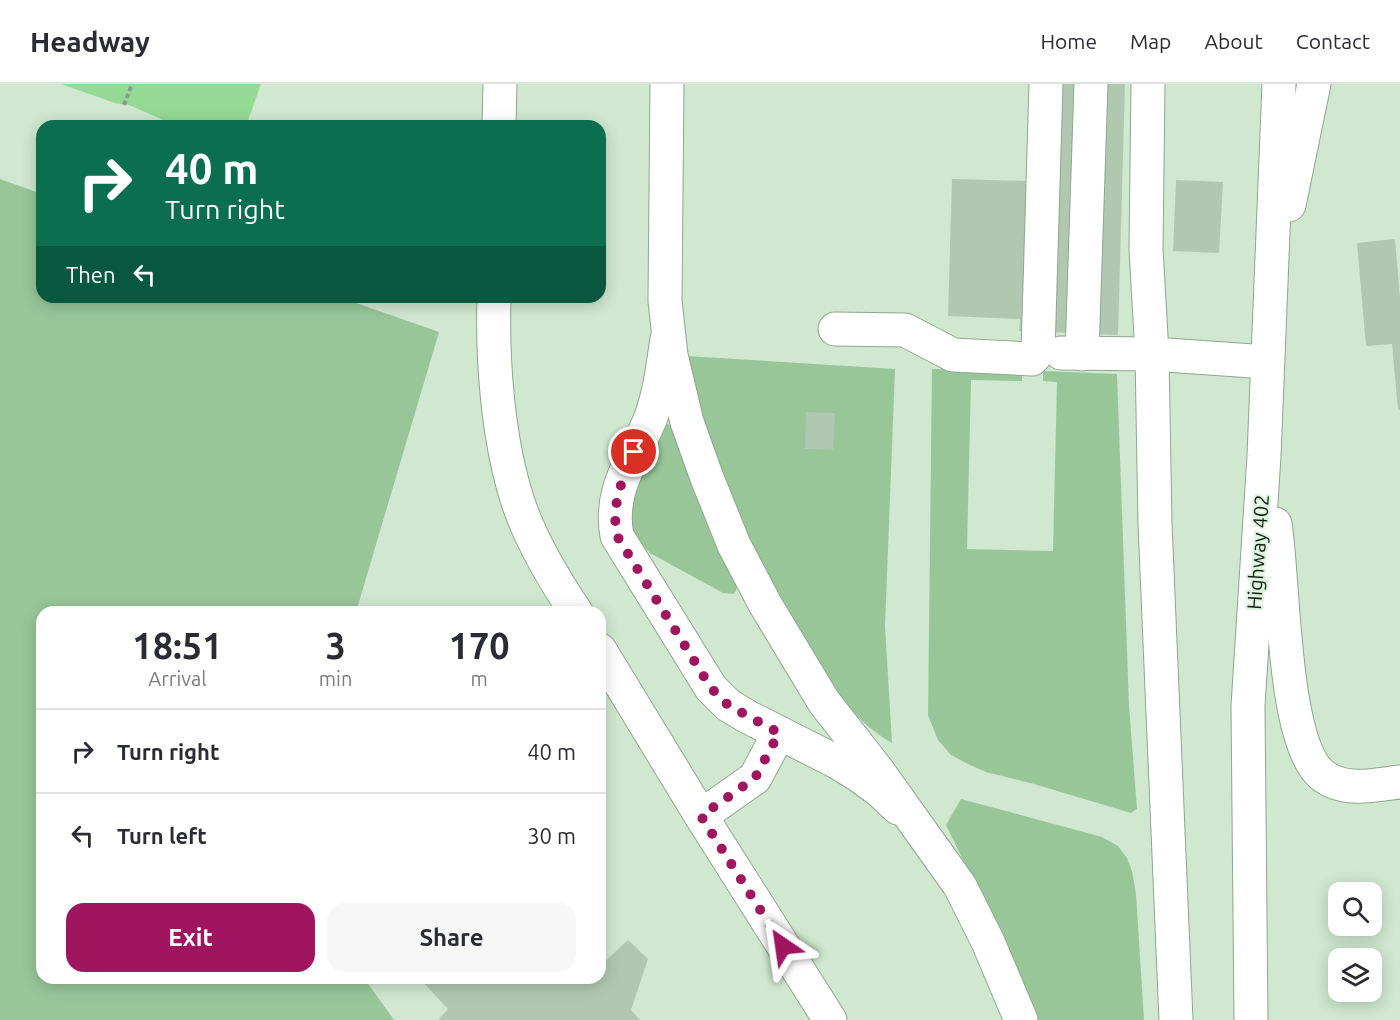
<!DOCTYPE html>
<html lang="en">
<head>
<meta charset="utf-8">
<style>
  body { margin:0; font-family:Ubuntu,sans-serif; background:#f7f7f7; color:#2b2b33; height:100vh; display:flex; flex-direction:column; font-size:22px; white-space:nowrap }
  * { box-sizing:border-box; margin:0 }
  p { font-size:20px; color:#7c7c81 }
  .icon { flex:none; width:33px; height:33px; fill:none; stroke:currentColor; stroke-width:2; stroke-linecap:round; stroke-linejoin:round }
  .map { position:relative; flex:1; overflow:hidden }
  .sheet { position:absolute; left:36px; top:522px; width:570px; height:378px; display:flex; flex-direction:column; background:#fff; border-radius:18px; box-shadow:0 3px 15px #0003 }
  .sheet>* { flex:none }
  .guide { position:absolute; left:36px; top:36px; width:570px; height:183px; border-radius:18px; box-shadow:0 3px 15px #0003; background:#0b6e4f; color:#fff; overflow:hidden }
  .controls { position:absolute; left:1328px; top:798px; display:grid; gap:12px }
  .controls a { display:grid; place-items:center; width:54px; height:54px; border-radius:12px; background:#fff; box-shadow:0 3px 15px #0003; font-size:30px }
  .pin { position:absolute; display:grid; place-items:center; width:51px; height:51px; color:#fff; margin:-26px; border:3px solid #fff; border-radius:50%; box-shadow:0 2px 6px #0007 }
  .me { position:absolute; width:66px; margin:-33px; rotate:328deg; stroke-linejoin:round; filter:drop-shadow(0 0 4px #0008) }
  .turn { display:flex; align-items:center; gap:21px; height:126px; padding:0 30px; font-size:27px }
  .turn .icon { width:78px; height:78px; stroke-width:2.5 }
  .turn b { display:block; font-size:42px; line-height:51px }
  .then { display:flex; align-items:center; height:57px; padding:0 30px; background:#0003; gap:12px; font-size:22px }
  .eta { display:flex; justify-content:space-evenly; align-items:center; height:102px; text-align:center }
  .eta b { font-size:36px; font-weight:700; line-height:42px }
  .primary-button { display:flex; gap:12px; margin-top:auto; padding:12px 30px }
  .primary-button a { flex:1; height:69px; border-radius:18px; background:#a01560; color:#fff; font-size:24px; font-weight:700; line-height:69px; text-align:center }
  .primary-button a+a { background:#f7f7f7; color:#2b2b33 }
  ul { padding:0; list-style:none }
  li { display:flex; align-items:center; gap:18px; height:84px; padding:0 30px; border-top:2px solid #e1e1e2 }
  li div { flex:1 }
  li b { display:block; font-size:22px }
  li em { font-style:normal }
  header { display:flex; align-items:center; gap:36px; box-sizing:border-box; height:84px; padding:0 30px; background:#fff; border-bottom:2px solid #e1e1e2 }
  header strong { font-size:28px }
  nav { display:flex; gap:33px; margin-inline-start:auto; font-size:21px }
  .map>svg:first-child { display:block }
  .green { fill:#98c699 }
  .water { fill:#94da95 }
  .building { fill:#b0c8b0 }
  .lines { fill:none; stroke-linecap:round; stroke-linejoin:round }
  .minor-casing { stroke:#8fa68f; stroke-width:35 }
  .highway-casing { stroke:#8fa68f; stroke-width:35 }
  .path { stroke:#889b88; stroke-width:4; stroke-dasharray:4.5 3; stroke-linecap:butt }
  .minor { stroke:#fff; stroke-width:33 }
  .highway { stroke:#fff; stroke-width:33 }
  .route { stroke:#a01560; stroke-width:10; stroke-dasharray:0 18 }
  .labels { text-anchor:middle; stroke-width:4.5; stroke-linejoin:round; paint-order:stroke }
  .street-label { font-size:20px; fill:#141d14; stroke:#dcf5dc }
</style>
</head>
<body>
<header>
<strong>Headway</strong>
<nav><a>Home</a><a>Map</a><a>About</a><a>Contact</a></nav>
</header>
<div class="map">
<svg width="1400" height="936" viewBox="0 0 1400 936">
  <rect width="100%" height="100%" fill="#cfe8cf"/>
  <g class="green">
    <path d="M0,95l42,15v103h297l100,35 -83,280h-314v366h322l30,42h-394z"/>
    <path d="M686,272l209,13 -10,257 7,117c-47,-28 -64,-64 -92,-110 -11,-20 -24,-39 -34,-59 -35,-70 -62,-143 -80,-218z"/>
    <path d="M932,285l90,2v10l-51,-1 -4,169 86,2 4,-169 -14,-1v-10l74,3 12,332 8,103 -6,4 -97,-29 -48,-12 -18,-8 -17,-9 -13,-15 -10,-25z"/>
    <path d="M664,339l8,2 65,161 -1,5 -3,3 -10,-1 -73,-40 -14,-15 -4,-10 -3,-20 30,-79z"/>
    <path d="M961,715l141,38 16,9 9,12 5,13 4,23 8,126h-108l-25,-61 -65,-134z"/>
  </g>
  <path class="water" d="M61,0h200l-15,42h-69l-48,-21 -14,-2z"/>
  <g class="building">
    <path d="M1030,0h95l-7,251 -99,-4 1,-12 -72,-3 4,-137 74,2z"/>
    <path d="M1176,96l47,2 -4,71 -46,-2z"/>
    <path d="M1395,155l5,59v112h-2l-6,-66 -26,2 -9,-103z"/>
    <path d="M806,328l29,1 -2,37 -28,-1z"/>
    <path d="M628,856l20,19 -17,51 9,10h-202l10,-11 -29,-31h181v-12z"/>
  </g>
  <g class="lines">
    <defs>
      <g id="minor">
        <path d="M499,42l1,-42"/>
        <path d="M494,213c-2,64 4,144 24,205 13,39 35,76 58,110"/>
        <path d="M835,245l70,1 48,25 79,4 6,-7 8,-268"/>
        <path d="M667,255c-4,26 -7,53 -16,78 -16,41 -43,72 -34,119l94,152 17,17 20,12 87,44 23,14 22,16 18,17"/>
        <path d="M1061,269l91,1 115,8"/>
        <path d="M1082,270l9,-270"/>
        <path d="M600,566l101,166 129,204"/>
        <path d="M701,732l54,-38 24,-45"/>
      </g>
      <g id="highway">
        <path d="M667,0l-2,217 6,54 16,67 20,56 27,67 31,59 59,98 54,69 82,115 28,56 33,78"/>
        <path d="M1148,0l-2,165 6,105 3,170 21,496"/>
        <path d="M1289,121l25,-121"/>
        <path d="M1275,440c9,54 7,216 46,250 22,19 53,11 79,8"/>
        <path d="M1251,936l-3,-314 16,-250 15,-372"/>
      </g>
    </defs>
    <use href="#minor" class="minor-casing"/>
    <use href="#highway" class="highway-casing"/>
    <path class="path" d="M124,21l8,-21"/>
    <use href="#minor" class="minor"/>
    <use href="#highway" class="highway"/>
  </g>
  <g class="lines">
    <path class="route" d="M634,368c-12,28 -23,53 -17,84l94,152 17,17 51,28 -24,45 -54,38 82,130"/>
  </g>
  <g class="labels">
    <g class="street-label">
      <text transform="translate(1258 468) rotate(-86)" y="7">Highway 402</text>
    </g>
  </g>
</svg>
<div class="controls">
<a><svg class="icon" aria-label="search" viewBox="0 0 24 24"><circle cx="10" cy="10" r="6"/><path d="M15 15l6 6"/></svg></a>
<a><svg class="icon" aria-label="layers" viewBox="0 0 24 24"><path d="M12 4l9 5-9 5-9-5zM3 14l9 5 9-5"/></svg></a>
</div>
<div class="pin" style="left:634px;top:368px;background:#d93025"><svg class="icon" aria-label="arrive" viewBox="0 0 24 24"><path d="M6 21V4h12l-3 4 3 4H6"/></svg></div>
<svg class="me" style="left:783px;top:862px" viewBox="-20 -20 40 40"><path d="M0-17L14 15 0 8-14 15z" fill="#a01560" stroke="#fff" stroke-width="4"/></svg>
<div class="guide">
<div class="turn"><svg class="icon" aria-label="right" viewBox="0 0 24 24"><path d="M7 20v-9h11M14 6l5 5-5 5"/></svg><div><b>40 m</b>Turn right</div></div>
<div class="then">Then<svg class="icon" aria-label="left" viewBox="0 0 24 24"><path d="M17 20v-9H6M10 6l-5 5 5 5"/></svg></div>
</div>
<section class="sheet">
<div class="eta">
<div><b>18:51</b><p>Arrival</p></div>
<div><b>3</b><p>min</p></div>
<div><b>170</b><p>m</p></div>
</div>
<ul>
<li><svg class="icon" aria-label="right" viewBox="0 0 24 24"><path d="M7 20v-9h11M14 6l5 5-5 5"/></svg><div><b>Turn right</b></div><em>40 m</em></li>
<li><svg class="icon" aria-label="left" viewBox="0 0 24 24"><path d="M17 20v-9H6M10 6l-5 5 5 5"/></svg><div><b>Turn left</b></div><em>30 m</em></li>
</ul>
<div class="primary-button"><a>Exit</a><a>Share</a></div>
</section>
</div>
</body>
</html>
